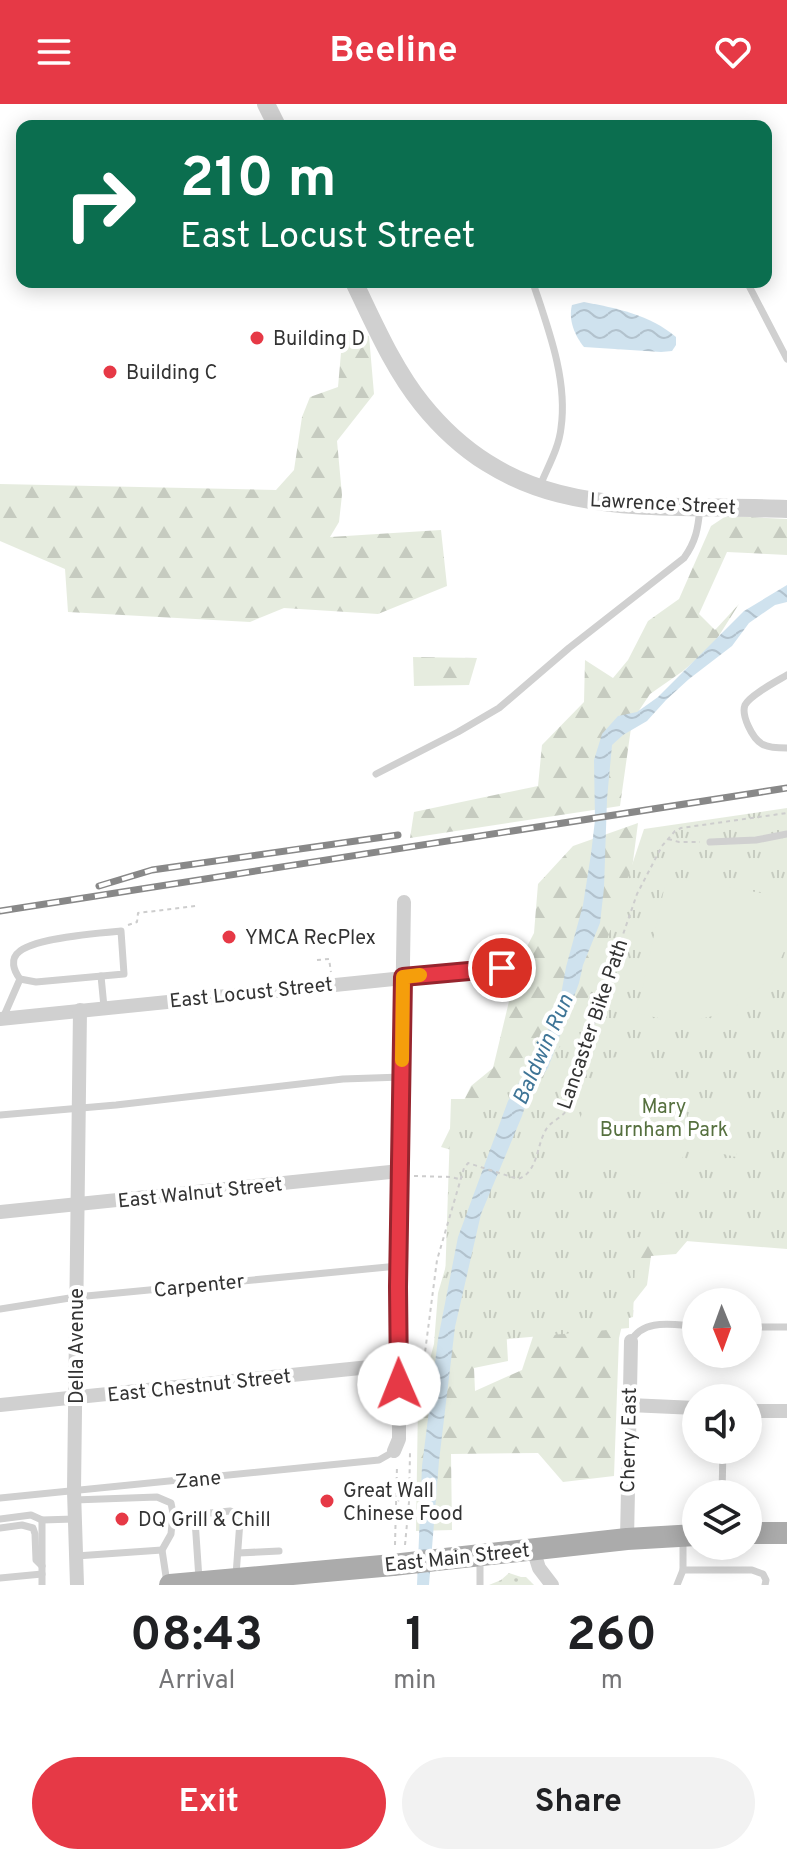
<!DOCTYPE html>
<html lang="en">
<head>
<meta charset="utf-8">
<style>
  body { margin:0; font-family:Overpass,sans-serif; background:#f2f2f2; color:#202124; height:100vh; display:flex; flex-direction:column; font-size:30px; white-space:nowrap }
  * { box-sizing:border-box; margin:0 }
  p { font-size:26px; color:#757577 }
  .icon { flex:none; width:44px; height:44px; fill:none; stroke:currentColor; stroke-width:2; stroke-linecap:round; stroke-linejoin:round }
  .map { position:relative; height:1481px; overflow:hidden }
  .side { display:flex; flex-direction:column; background:#fff; flex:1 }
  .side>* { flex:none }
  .top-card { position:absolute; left:16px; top:16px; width:756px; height:168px; border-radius:16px; box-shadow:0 4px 20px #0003; background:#0b6e4f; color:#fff; overflow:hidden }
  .needle { width:52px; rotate:179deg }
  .fabs { position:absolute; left:682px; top:1184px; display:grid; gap:16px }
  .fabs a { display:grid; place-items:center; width:80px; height:80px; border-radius:50%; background:#fff; box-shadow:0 4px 20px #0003; font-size:40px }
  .pin { position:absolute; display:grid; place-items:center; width:68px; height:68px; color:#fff; margin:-34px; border:4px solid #fff; border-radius:50%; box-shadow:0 2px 8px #0007 }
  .me { position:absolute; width:88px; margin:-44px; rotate:359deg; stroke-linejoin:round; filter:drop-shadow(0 0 6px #0008) }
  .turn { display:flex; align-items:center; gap:28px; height:168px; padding:0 32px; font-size:36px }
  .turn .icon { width:104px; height:104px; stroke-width:2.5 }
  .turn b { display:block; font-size:56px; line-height:68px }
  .eta { display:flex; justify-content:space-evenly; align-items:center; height:136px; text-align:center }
  .eta b { font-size:48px; font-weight:700; line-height:56px }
  .primary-button { display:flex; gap:16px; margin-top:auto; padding:16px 32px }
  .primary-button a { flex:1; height:92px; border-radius:48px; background:#e63946; color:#fff; font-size:32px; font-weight:700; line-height:92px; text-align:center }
  .primary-button a+a { background:#f2f2f2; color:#202124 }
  header { display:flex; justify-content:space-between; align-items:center; height:104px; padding:0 32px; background:#e63946; color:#fff; font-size:36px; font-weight:700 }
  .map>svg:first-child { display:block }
  .grass { fill:url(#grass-dots) }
  .forest { fill:url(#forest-firs) }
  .park { fill:url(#park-tufts) }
  .garden { fill:#e6ecdf }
  .water { fill:url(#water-waves) }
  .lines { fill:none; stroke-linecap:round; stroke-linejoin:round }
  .path { stroke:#cdcdcd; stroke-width:2; stroke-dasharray:4 4; stroke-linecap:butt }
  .service { stroke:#d0d0d0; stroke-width:7 }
  .minor { stroke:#d0d0d0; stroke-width:14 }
  .tertiary { stroke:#d0d0d0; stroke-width:18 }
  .primary { stroke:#ababab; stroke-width:22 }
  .rail-casing { stroke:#888; stroke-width:7 }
  .rail { stroke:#fff; stroke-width:4; stroke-dasharray:12; stroke-linecap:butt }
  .primary-bridge { stroke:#ababab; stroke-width:22 }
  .route-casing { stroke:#96252e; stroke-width:20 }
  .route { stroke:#e63946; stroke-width:14 }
  .slow { stroke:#f59e0b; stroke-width:14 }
  .poi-dot { fill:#e63946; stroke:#fff; stroke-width:3 }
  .labels { text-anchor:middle; stroke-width:8; stroke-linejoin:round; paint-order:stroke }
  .poi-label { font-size:20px; fill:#333; stroke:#fff; text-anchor:start }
  .street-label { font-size:20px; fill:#333; stroke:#fff }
  .park-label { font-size:20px; fill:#56703f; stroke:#fff }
  .water-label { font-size:22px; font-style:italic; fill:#3f7597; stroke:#fff }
</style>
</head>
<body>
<header><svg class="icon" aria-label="menu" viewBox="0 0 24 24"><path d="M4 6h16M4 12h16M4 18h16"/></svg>Beeline<svg class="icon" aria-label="heart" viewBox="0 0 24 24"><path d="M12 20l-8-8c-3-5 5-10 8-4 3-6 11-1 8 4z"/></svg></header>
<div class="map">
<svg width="787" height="1481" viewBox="0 0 787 1481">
  <defs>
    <pattern id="grass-dots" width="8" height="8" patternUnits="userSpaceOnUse" patternTransform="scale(2)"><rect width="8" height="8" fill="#e6ecdf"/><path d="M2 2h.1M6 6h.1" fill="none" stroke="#c6cbc0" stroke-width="1.8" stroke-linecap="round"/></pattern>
    <pattern id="forest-firs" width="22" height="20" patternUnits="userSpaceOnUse" patternTransform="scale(2)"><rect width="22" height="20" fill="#e6ecdf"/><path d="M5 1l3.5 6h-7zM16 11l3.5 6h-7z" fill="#c6cbc0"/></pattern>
    <pattern id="park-tufts" width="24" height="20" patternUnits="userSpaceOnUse" patternTransform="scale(2)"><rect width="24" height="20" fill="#e6ecdf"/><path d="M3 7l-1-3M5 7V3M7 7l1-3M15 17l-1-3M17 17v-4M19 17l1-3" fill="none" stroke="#c6cbc0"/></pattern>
    <pattern id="water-waves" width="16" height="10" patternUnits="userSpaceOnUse" patternTransform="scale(2)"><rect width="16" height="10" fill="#cfe2ee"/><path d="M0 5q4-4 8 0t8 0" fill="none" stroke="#b2c2cd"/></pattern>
  </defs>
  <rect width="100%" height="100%" fill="#fff"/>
  <path class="grass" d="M509,1469l12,4h5l8,8h-45l12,-5z"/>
  <g class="forest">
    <path d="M343,226l26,6 5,58 -37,47 5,54 -3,27 -9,15 111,-7 6,56 -69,28 -94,-6 -34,14 -182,-10 -3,-43 -65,-28v-57l276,6 18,-20 8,-53 8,-20 28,-10z"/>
    <path d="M726,412l61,3v36l-60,-3 -28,62 16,16 24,-26 -26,41 -30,26 -33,23 -18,27 -12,85 -210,32 4,-26 124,-26 4,-41 42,-43 1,-42 28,18 15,-18 20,-39 31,-22 32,-73z"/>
    <path d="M413,553l64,1 -8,27 -55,1z"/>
    <path d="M638,719l-9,69 -65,201 -43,77 -80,-23 30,-61 22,-18 25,-104 16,-31 4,-49 35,-38z"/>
    <path d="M472,1073l34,149 2,35 -34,7 1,23 47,-21 21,-64 76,-88 75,15 -18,21 -25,2 -4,29 -22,28 -6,25 -5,138 -51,6 -25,-29 -87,1 1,76 -36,1 2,-128 16,-59 4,-51z"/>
  </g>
  <path class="park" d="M787,704v441l-151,-12 -3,80 -4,1v10l-186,17 8,-246h49l76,-66 68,-204z"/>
  <g class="garden">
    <path d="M676,774l108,19 3,5c0,13 0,31 -1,44 -16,46 -58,74 -106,75 -14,0 -29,-5 -43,-8l28,-128z"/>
    <path d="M618,953c13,4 29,8 41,15 38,24 35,75 12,110l-10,2 -82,-25 -8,-13 29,-87z"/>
    <path d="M717,997l31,7 -12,49 -30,-7z"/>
  </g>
  <g class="water">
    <path d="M584,198c32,6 66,13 92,35v8l-4,6 -11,1 -77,-5c-9,-11 -16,-27 -12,-42z"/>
    <path d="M787,481v17l-12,3 -26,18 -17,23 -43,33 -23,21 -19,21 -24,14 -11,10 -5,54 -3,89 -4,35 -17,42 -4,18 -31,85 -19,26 -7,22 -41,98 -26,113 -16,134 -10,124h-12l5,-119 16,-127 20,-102 50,-136 33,-55 19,-46 6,-33 17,-62 8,-51 4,-34 -1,-60 8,-26 16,-18 19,-4 21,-15 86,-86z"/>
  </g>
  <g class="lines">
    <g class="path">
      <path d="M668,735l11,3h21"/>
      <path d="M128,821l9,-3 1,-9 58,-7v2"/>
      <path d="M317,856l12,-1 2,13"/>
      <path d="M414,1072l37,1 8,2"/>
      <path d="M413,1302l4,-25 7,-21 13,-100 27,-92 4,-5 50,16c21,-7 18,-35 29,-51 5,-7 14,-10 19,-17l26,-78 7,-29 38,-110 25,-48 13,-15 6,-3 106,-15"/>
      <path d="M398,1397l10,-8"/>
      <path d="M395,1441l2,-79"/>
      <path d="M405,1441l4,-43 1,-50"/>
    </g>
    <g class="service">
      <path d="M747,178l40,77"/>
      <path d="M533,179c15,45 35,97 28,145 -2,20 -14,40 -21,58"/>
      <path d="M787,571c-10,6 -37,20 -42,30 -4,10 7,33 17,39 7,4 18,4 25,4"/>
      <path d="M376,670l82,-42 41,-24 70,-60 115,-90c12,-17 14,-29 16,-50"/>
      <path d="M710,738l46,-2 31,-6"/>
      <path d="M121,827l3,43 -88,8 -16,-3c-6,-8 -11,-20 0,-28 16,-13 78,-18 101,-20z"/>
      <path d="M101,872l3,31"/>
      <path d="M3,914l17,-39"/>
      <path d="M0,1011l116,-10 227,-26 59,-2"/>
      <path d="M0,1205l76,-12 322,-31"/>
      <path d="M748,1223h39"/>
      <path d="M631,1237c13,-23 42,-16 65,-15"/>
      <path d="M722,1390l1,-44"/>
      <path d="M0,1394l379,-38 14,-8"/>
      <path d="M74,1396l83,-3 14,6 2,10 -2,21 -9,16 5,33"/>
      <path d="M0,1415l31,-4 11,5 32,-1"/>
      <path d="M0,1424l22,-3 11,3 2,6 1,26 6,6"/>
      <path d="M238,1449l41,-2"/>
      <path d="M76,1452l86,-6"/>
      <path d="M683,1466h69l11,4 3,6 -1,5"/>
      <path d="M0,1474l42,-4"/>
      <path d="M199,1475l-4,-59 1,-4 4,-2 30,-3c6,1 9,3 10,10l-4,54"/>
      <path d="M42,1481v-65"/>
      <path d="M480,1481v-26"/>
      <path d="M677,1481l6,-15v-30"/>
    </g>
    <g class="minor">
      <path d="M0,915l502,-51"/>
      <path d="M0,1108l400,-41"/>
      <path d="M0,1301l399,-41"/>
      <path d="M629,1301l67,3"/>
      <path d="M748,1307h39"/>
      <path d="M394,1347l5,-12v-10l-1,-163 6,-364"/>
      <path d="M627,1435l4,-198"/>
      <path d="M533,1445l6,19 13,17"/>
      <path d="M77,1481l-3,-94 6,-481"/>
    </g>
    <g class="tertiary">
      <path d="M266,0l11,22"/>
      <path d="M354,178c20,41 39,86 68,122 98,122 226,99 365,105"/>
    </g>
    <g class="primary">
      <path d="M748,1429h39"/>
      <path d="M445,1455l182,-20 69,-4"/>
      <path d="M170,1481l223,-20"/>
    </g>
    <defs>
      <g id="rail">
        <path d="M99,782l53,-16 246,-35"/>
        <path d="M0,807l787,-123"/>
      </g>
    </defs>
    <use href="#rail" class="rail-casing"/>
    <use href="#rail" class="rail"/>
    <path class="primary-bridge" d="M393,1461l52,-6"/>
  </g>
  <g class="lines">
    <defs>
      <path id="route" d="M399,1280l-1,-97 5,-310 99,-9"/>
    </defs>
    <use href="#route" class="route-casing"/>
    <use href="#route" class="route"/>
    <path class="slow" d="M402,956l1,-83 17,-2"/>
  </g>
  <g class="poi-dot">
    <circle cx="257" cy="234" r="8"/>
    <circle cx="110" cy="268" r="8"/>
    <circle cx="229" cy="833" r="8"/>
    <circle cx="327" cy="1397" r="8"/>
    <circle cx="122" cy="1415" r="8"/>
  </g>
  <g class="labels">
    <g class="poi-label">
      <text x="273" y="241">Building D</text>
      <text x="126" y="275">Building C</text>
      <text x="245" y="840">YMCA RecPlex</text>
      <text x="343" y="1393">Great Wall<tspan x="343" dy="23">Chinese Food</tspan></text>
      <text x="138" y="1422">DQ Grill &amp; Chill</text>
    </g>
    <g class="street-label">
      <text transform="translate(663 399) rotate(3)" y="7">Lawrence Street</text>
      <text transform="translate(251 888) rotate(-6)" y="7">East Locust Street</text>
      <text transform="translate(592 920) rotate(-71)" y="7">Lancaster Bike Path</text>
      <text transform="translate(200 1088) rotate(-6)" y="7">East Walnut Street</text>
      <text transform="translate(199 1181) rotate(-6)" y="7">Carpenter</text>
      <text transform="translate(76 1242) rotate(-90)" y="7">Della Avenue</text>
      <text transform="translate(199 1281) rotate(-6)" y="7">East Chestnut Street</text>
      <text transform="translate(628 1336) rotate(-89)" y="7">Cherry East</text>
      <text transform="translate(198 1375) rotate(-6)" y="7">Zane</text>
      <text transform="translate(457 1453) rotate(-6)" y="7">East Main Street</text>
    </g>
    <g class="park-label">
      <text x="664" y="1009">Mary<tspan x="664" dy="23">Burnham Park</tspan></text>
    </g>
    <g class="water-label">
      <text transform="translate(542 945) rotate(-66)" y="8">Baldwin Run</text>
    </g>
  </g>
</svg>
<div class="fabs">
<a><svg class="needle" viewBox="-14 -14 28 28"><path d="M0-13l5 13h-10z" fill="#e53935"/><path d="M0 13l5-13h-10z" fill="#757577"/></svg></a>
<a><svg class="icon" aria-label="sound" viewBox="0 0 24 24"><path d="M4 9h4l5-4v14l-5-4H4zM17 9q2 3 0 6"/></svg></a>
<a><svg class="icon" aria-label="layers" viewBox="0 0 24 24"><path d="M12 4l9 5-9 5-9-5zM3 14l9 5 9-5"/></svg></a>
</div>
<div class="pin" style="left:502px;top:864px;background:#d93025"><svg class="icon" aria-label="arrive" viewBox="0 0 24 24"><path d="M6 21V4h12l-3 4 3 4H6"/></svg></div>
<svg class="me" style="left:399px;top:1280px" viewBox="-20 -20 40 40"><circle r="19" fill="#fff"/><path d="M0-13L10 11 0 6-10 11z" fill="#e63946"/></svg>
<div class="top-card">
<div class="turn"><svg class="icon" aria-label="right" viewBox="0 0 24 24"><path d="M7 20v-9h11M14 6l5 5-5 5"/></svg><div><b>210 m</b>East Locust Street</div></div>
</div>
</div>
<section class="side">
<div class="eta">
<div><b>08:43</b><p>Arrival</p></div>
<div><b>1</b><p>min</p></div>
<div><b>260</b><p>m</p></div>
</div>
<div class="primary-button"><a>Exit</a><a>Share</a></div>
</section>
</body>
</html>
